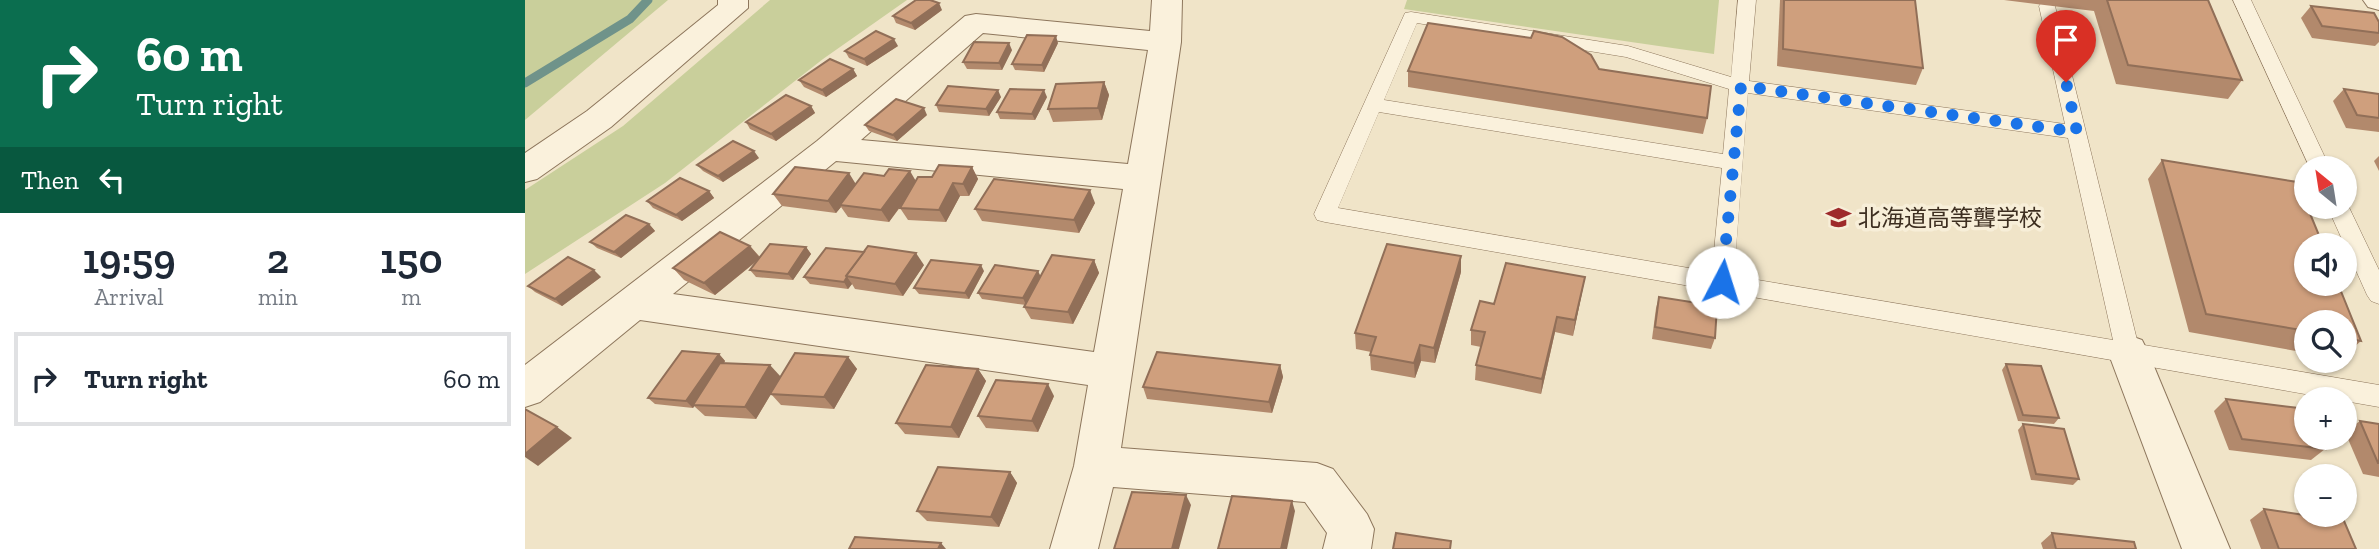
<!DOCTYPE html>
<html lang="en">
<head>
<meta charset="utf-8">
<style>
  body { margin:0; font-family:"Zilla Slab","Noto Sans JP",serif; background:#f2f2f3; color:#1f2937; height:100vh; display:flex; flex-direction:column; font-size:26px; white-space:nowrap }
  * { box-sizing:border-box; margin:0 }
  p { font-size:23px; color:#747a83 }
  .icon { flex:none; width:38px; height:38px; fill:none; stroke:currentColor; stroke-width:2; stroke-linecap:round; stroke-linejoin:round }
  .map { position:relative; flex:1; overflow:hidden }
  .panel { display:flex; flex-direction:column; background:#fff; width:525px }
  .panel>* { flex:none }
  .guide { background:#0b6e4f; color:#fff; overflow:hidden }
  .needle { width:46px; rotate:330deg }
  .controls { position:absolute; left:1769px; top:156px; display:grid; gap:14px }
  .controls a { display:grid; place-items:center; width:63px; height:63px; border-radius:50%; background:#fff; box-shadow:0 2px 5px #0004; font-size:35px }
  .pin { position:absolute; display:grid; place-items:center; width:60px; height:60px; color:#fff; margin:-72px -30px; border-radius:50% 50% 50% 0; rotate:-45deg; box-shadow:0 0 7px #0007 }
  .pin .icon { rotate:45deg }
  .me { position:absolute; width:77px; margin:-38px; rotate:5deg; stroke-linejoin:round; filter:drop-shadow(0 0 5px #0008) }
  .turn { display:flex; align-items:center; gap:24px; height:147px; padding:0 21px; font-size:32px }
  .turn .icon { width:91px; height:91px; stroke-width:2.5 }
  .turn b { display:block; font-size:49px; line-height:60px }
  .then { display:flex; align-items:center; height:66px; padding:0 21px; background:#0003; gap:14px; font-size:26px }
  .eta { display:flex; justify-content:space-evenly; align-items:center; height:119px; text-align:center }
  .eta b { font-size:42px; font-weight:600; line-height:49px }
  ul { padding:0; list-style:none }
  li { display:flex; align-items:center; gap:21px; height:94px; margin:0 14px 10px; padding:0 7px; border:4px solid #e0e1e3; border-radius:0px }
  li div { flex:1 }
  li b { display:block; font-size:26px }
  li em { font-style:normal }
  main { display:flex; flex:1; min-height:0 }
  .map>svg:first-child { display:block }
  .green { fill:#c9cf9b }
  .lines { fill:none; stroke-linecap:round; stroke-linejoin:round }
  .stream { stroke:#6f938a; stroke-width:9 }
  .service-casing { stroke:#8d765c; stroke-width:1 }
  .minor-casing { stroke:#8d765c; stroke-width:2 }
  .service { fill:#faf1dc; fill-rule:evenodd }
  .minor { fill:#faf1dc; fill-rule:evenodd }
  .wall { fill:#b2896c }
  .shaded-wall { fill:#916f58 }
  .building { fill:#cf9f7d; stroke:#916f58; stroke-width:2 }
  .route { stroke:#1a73e8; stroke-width:12; stroke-dasharray:0 21.6 }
  .labels { text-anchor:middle; stroke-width:7; stroke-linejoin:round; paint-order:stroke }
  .poi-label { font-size:23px; fill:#3d2e20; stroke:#f7eed8; text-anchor:start }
</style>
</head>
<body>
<main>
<section class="panel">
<div class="guide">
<div class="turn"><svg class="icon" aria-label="right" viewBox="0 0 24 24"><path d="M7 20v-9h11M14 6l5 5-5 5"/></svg><div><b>60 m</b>Turn right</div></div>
<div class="then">Then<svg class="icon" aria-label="left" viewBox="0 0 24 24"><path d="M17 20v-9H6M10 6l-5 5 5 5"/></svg></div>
</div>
<div class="eta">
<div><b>19:59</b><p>Arrival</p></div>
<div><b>2</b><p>min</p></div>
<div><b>150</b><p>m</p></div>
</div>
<ul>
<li><svg class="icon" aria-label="right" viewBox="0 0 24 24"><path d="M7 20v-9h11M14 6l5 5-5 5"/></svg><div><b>Turn right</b></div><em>60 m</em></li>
</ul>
</section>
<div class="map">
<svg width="1854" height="549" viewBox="0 0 1854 549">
  <rect width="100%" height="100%" fill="#f0e4c8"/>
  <g class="green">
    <path d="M0,0h143l-143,120z"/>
    <path d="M245,0h137l-84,59 -158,124 -140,91v-84l98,-64z"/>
    <path d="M882,0h312l-5,54 -310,-45z"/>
  </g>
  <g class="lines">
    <path class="stream" d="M0,83l105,-64 18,-19"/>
    <defs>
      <g id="service">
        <path d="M1213,0h18l-7,81 316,43 -26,-118 3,-4h12l84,342 241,41v22l-1054,-185 -8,-2 -3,-6 91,-201 6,-1 217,34 103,31zM892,23l209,34 103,32 -6,65 -339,-54zM1223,93l320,45 45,202 -379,-64zM854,112l343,56 -10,104 -374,-64z"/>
        <path d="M1708,0h18l79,168h-20z"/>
        <path d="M1821,201l33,69v34l-8,-3 -4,-6 -40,-89h18z"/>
      </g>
      <g id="minor">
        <path d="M193,0h30v8l-137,119 -74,52 -12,3v-29l62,-42 131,-106z"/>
        <path d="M627,0h30l-1,42 -60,406 196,15 16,6 34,45 7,15 -3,20h-48l4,-16 -22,-31 -192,-15 -15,62h-48l24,-83 14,-81 -448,-65 -100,82 -15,5v-42l292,-224 148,-125 11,-2 174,17zM458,33l165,17 -20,114 -267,-24zM311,161l287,28 -29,163 -421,-58z"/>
        <path d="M1838,0h16v10l-11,-3z"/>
        <path d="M1603,335l14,5 6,12 82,197h-48l-74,-197 6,-12z"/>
      </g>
    </defs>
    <use href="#service" class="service-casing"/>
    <use href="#minor" class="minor-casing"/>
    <use href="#service" class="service"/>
    <use href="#minor" class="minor"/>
  </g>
  <g class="wall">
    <path d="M1255,0h135l8,68 -7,17 -139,-19z"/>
    <path d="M1479,0h204l34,80 -14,19 -112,-15 -22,-73z"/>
    <path d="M1786,6l68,16v20l-4,4 -63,-8 -11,-20z"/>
    <path d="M417,10l-27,20 -19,-7 -3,-7z"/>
    <path d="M533,43l-14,29 -29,-2 -3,-6z"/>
    <path d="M373,46l-31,20 -18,-8 -4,-7z"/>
    <path d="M487,50l-10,20 -35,-1 -4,-7z"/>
    <path d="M328,69l4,7 -31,21 -22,-10 -5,-7z"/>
    <path d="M1074,69l108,49 -4,16 -295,-47v-16z"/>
    <path d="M579,82l5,13 -7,25 -49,2 -5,-13z"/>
    <path d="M1819,89l35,5v38l-33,-4 -13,-27z"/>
    <path d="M476,97l-12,19 -50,-4 -3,-7z"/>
    <path d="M522,97l-12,23 -35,-1 -3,-7z"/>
    <path d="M286,106l4,7 -39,28 -26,-12 -4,-7z"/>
    <path d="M402,115l-30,26 -28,-10 -4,-6z"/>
    <path d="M1854,156v15l-5,-10z"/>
    <path d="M234,158l-36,24 -20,-11 -6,-6z"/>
    <path d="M1637,160l135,22 26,63h-16v39h31l23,57 -16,14v-33h-38v31l-118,-21 -41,-153z"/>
    <path d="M447,167l6,12 -9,17h-9l-14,26 -38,-2 -8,-12 4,-6 -15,20 -41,-5 -7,-10 -5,6 -54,-7 -9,-12 83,-10 60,-3z"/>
    <path d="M184,191l5,7 -32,23 -29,-13 -6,-7z"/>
    <path d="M570,203l-16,30 -97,-12 -7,-12z"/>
    <path d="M124,224l6,7 -34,27 -24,-10 -7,-6z"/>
    <path d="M225,246l10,11 46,-10 5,7 -18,26 -37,-3 -6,-7 7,-9 -42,34 -31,-15 -11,-12z"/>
    <path d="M569,260l5,13 -26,51 -42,-5 -7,-12 2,-2 -44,-6 -4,-6 63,-17z"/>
    <path d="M399,265l-21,31 -48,-7 -3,-5 -4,5 -38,-5 -6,-7z"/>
    <path d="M459,271l-15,28 -50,-5 -5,-6z"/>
    <path d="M936,272l-26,91 -14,-2 -6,17 -44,-8 -1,-15 1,-3 -15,-3 -1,-16z"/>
    <path d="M76,277l-39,29 -27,-14 -7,-6z"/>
    <path d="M1060,277l-12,59 -18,-4 -14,62 -66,-14 1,-15 5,-18 -10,-2v-15l23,-26z"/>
    <path d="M1134,297l56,41 -4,11 -59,-10 4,-31z"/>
    <path d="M194,354l6,7 -1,2 57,14 67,-20 9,12 -23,40 -53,-4 -10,-11 -15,25 -51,-3 -11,-10 -1,2 -38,-4 -7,-6z"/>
    <path d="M1481,364l53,54 -5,6 -36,-3 -16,-51z"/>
    <path d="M755,365l3,12 -11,36 -125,-14 -4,-12z"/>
    <path d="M453,369l8,12 -27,57 -54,-4 -9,-11z"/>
    <path d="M529,396l-16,36 -52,-4 -8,-12z"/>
    <path d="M1701,399l99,50 -14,11 -82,-10 -15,-39z"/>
    <path d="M1835,421l19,3v53l-16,-3 -18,-42z"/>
    <path d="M1498,424l56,55 -6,6 -42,-5 -13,-50z"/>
    <path d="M485,472l7,11 -18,44 -72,-6 -10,-10z"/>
    <path d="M1739,509l92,40h-95l-11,-29z"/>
    <path d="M1527,533l84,16h-93l-2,-6z"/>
  </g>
  <g class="shaded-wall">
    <path d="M414,3l3,7 -27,20 -4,-7z"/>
    <path d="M531,36l2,7 -14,29 -2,-7z"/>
    <path d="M369,39l4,7 -31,20 -3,-7z"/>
    <path d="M484,43l3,7 -10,20 -3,-7z"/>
    <path d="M328,69l4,7 -31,21 -4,-7z"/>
    <path d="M579,82l5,13 -7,25 -4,-12z"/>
    <path d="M473,90l3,7 -12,19 -3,-7z"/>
    <path d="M519,90l3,7 -12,23 -3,-6z"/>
    <path d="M286,106l4,7 -39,28 -5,-7z"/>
    <path d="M399,108l3,7 -30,26 -4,-6z"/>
    <path d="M229,151l5,7 -36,24 -5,-6z"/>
    <path d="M447,167l6,12 -9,17 -6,-12z"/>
    <path d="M385,171l7,12 -28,39 -8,-12z"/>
    <path d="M324,173l8,13 -17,19 1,2 -5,6 -8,-12z"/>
    <path d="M428,183l7,13 -14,26 -7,-12z"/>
    <path d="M565,190l5,13 -16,30 -5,-13z"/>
    <path d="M184,191l5,7 -32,23 -6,-6z"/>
    <path d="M124,224l6,7 -34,27 -7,-6z"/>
    <path d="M225,246l10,12 -45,37 -11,-12z"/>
    <path d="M281,247l5,7 -18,26 -5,-6z"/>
    <path d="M391,253l8,12 -21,31 -8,-12z"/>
    <path d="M936,256v16l-26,91 -1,-15z"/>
    <path d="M569,260l5,13 -26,51 -5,-12z"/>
    <path d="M456,265l3,6 -15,28 -4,-6z"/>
    <path d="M69,270l7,7 -39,29 -7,-7z"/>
    <path d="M513,271l3,6 -15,28 -3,-7z"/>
    <path d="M322,277l5,7 -4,5 -4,-7z"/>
    <path d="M1060,277l-3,16 -9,43 2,-16z"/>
    <path d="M1032,317l-2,15 -14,62 1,-15z"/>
    <path d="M895,345l1,16 -6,17 -1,-15z"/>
    <path d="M194,354l6,7 -32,47 -7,-7z"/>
    <path d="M323,357l9,12 -23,40 -10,-12z"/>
    <path d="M245,365l11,12 -25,42 -11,-12z"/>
    <path d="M755,365l3,12 -11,36 -3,-11z"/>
    <path d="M453,369l8,12 -27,57 -8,-11z"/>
    <path d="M523,384l6,12 -16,36 -6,-11z"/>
    <path d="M32,427l15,11 -34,28 -13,-9v-3z"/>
    <path d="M485,472l7,11 -18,44 -8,-10z"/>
    <path d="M661,495l5,10 -12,44h-7z"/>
    <path d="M767,501l3,10 -8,38h-6z"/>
    <path d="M416,543l5,6h-8z"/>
  </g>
  <g class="building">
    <path d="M391,0h14l9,3 -28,20 -18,-7z"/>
    <path d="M1259,0h131l8,68 -140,-19z"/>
    <path d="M1582,0h101l34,80 -114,-15z"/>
    <path d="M1786,6l63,7 5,9v11l-57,-7z"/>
    <path d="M903,23l103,15 3,-7 28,6 29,18 8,14 112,17 -4,32 -299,-47z"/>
    <path d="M351,31l18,8 -30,20 -19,-8z"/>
    <path d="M502,35l29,1 -14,29 -30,-1z"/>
    <path d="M449,42l35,1 -10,20 -36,-1z"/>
    <path d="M305,59l23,10 -31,21 -23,-10z"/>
    <path d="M579,82l-6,26 -50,1 8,-25z"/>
    <path d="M423,86l50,4 -12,19 -50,-4z"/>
    <path d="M485,89l34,1 -12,24 -35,-2z"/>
    <path d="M1819,89l35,5v24l-22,-3z"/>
    <path d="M261,95l25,11 -40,28 -25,-12z"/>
    <path d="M371,99l28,9 -31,27 -28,-10z"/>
    <path d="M208,141l21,10 -36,25 -21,-11z"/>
    <path d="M1637,160l135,22 26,63h-16v39h31l23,57 -16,-3v-16h-38v9l-101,-17z"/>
    <path d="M414,165l33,2 -9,17 -10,-1 -14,27 -39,-2 18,-31h14z"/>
    <path d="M270,167l54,6 -21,28 -55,-7z"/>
    <path d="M364,169l21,2 -29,39 -41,-5 24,-32 20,3z"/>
    <path d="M155,178l29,13 -33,24 -29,-14z"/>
    <path d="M469,179l96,11 -16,30 -99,-11z"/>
    <path d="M101,215l23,9 -35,28 -24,-10z"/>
    <path d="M195,232l30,14 -46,37 -31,-15z"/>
    <path d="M245,244l36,3 -18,27 -38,-4z"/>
    <path d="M862,244l74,12 -27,92 -14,-3 -6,18 -44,-8 6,-18 -21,-4z"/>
    <path d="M343,246l48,7 -21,31 -49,-8z"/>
    <path d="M301,248l38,4 -18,24 1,1 -3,5 -40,-5z"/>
    <path d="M527,255l42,5 -26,52 -44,-5z"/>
    <path d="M43,257l26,13 -39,29 -27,-13z"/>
    <path d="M406,260l50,5 -16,28 -51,-5z"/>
    <path d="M981,263l79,14 -10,43 -18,-3 -15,62 -66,-14 9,-33 -14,-2 9,-29 14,3z"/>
    <path d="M470,265l43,6 -15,27 -45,-5z"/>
    <path d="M1134,297l58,9 -2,32 -60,-11z"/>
    <path d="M157,351l37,3 -33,47 -38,-3z"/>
    <path d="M632,352l123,13 -11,37 -126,-15z"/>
    <path d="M270,353l53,4 -24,40 -54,-3z"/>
    <path d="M195,363l50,2 -25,42 -52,-2z"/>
    <path d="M1481,364l35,2 18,52 -36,-3z"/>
    <path d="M401,365l52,4 -27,58 -55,-4z"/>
    <path d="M471,380l52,4 -16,37 -54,-5z"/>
    <path d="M1701,399l81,10v29h13l5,11 -83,-10z"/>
    <path d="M0,409l32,18 -32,27z"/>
    <path d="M1835,421l19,3v39h-1z"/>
    <path d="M1498,424l41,5 15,50 -43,-5z"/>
    <path d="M413,467l72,5 -19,45 -74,-6z"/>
    <path d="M607,492l54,3 -14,54h-58z"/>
    <path d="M707,496l60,5 -11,48h-63z"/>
    <path d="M1739,509l80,12 12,28h-77z"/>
    <path d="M871,533l55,8 -1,8h-57z"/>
    <path d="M1527,533l82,9 2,7h-80z"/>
    <path d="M330,537l86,6 -3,6h-89z"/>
  </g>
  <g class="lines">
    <path class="route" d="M1197,282l19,-196 336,46 -11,-50"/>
  </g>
  <defs>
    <symbol id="school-bare" viewBox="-9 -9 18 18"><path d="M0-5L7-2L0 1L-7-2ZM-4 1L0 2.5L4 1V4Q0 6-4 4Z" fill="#9e2a2b" stroke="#f7eed8" stroke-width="2.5" paint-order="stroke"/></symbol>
  </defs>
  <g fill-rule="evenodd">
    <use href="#school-bare" x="1296" y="200" width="35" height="35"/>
  </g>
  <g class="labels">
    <g class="poi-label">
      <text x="1333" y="226">北海道高等聾学校</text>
    </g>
  </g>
</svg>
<div class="controls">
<a><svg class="needle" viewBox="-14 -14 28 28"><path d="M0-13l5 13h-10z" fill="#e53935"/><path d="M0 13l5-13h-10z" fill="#747a83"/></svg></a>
<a><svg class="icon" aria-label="sound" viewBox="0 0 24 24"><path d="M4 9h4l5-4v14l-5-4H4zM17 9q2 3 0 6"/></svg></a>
<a><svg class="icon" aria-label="search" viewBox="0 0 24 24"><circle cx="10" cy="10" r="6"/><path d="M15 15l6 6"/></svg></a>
<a>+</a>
<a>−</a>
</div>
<div class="pin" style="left:1541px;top:82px;background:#d93025"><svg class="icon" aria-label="arrive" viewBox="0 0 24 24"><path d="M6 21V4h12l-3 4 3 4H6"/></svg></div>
<svg class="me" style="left:1197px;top:282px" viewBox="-20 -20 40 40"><circle r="19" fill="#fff"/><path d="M0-13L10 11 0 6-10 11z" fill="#1a73e8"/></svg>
</div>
</main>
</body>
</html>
